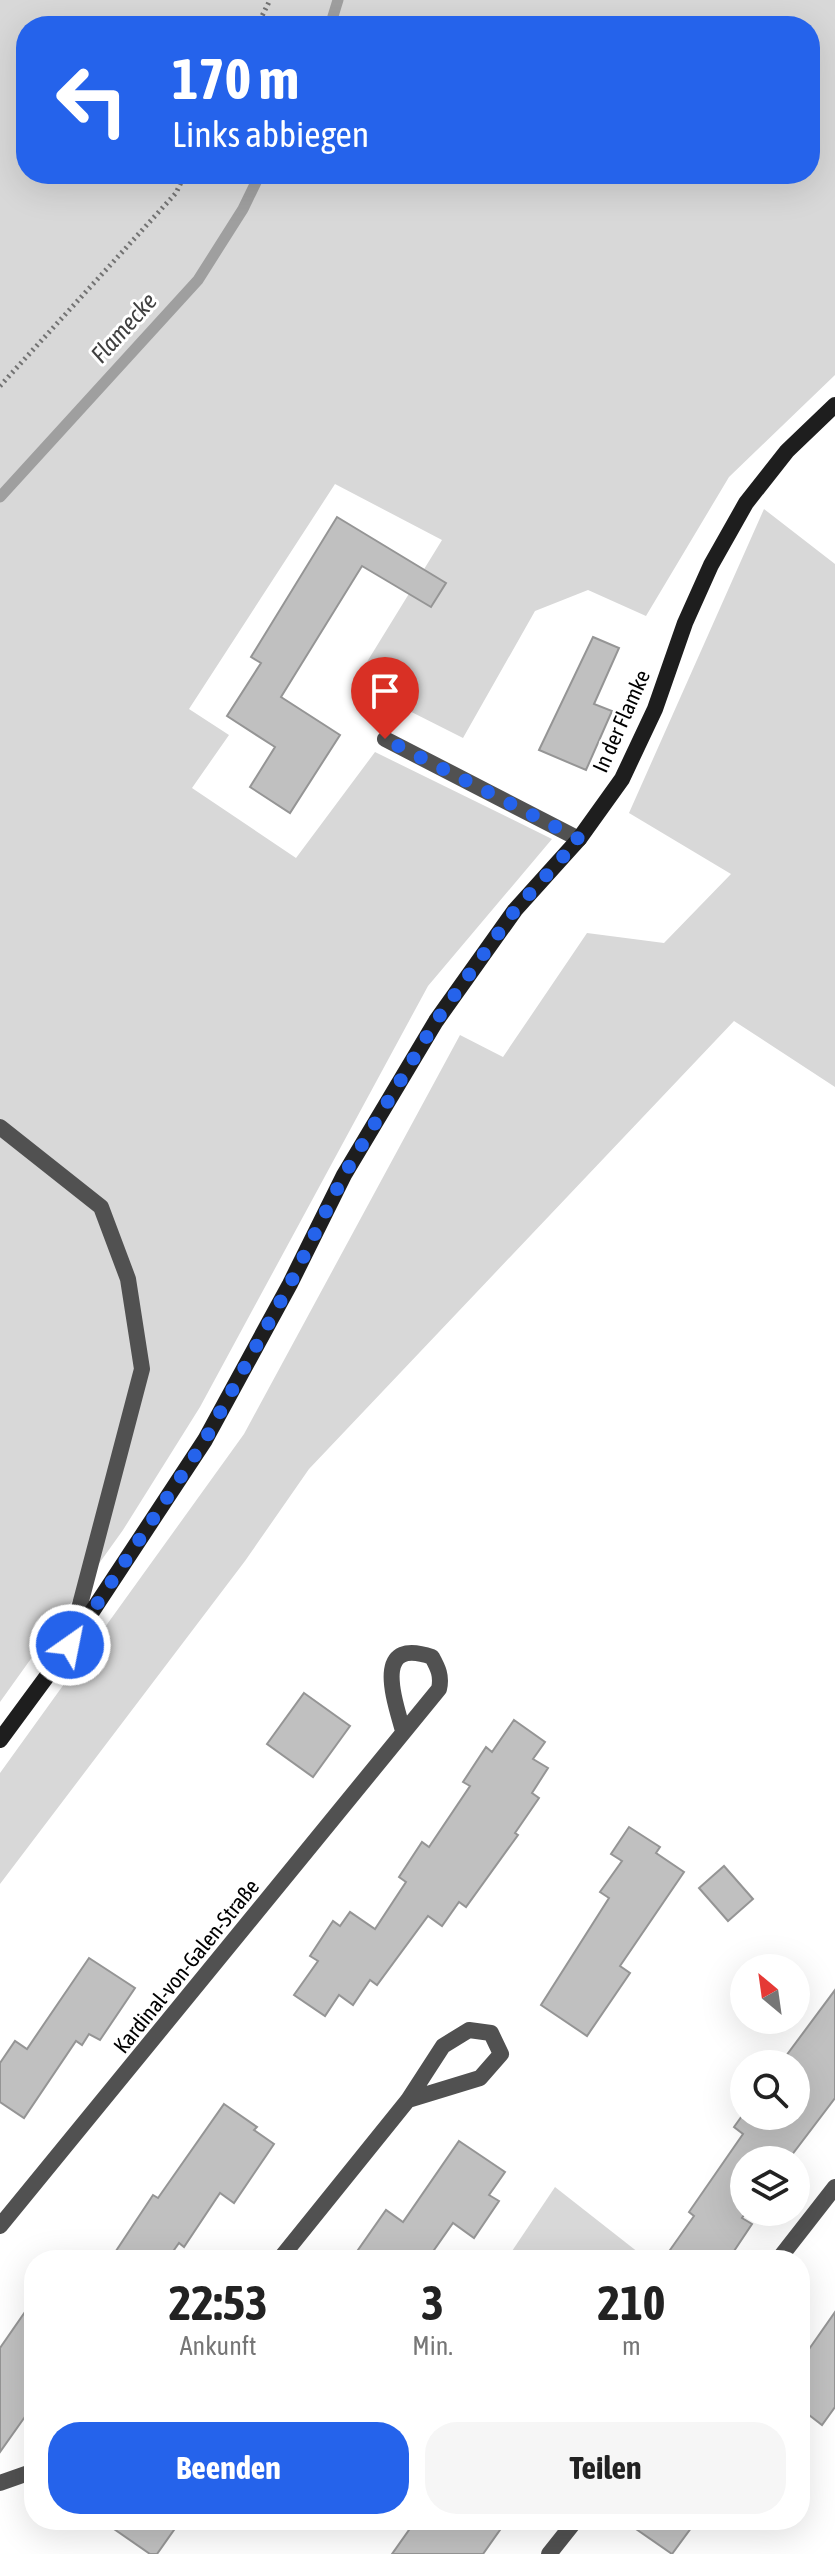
<!DOCTYPE html>
<html lang="de">
<head>
<meta charset="utf-8">
<style>
  body { margin:0; font-family:"Asap Condensed",sans-serif; background:#f6f6f6; color:#222; height:100vh; display:flex; flex-direction:column; font-size:30px; white-space:nowrap }
  * { box-sizing:border-box; margin:0 }
  p { font-size:26px; color:#767676 }
  .icon { flex:none; width:44px; height:44px; fill:none; stroke:currentColor; stroke-width:2; stroke-linecap:round; stroke-linejoin:round }
  .map { position:relative; flex:1; overflow:hidden }
  .side { position:absolute; left:24px; top:2250px; width:786px; height:280px; display:flex; flex-direction:column; background:#fff; border-radius:32px; box-shadow:0 8px 32px #0002 }
  .side>* { flex:none }
  .top-card { position:absolute; left:16px; top:16px; width:804px; height:168px; border-radius:32px; box-shadow:0 8px 32px #0002; background:#2563eb; color:#fff; overflow:hidden }
  .needle { width:52px; rotate:331deg }
  .buttons { position:absolute; left:730px; top:1954px; display:grid; gap:16px }
  .buttons a { display:grid; place-items:center; width:80px; height:80px; border-radius:50%; background:#fff; box-shadow:0 8px 32px #0002; font-size:40px }
  .pin { position:absolute; display:grid; place-items:center; width:68px; height:68px; color:#fff; margin:-82px -34px; border-radius:50% 50% 50% 0; rotate:-45deg; box-shadow:0 0 8px #0007 }
  .pin .icon { rotate:45deg }
  .me { position:absolute; width:88px; margin:-44px; rotate:33deg; stroke-linejoin:round; filter:drop-shadow(0 0 6px #0008) }
  .turn { display:flex; align-items:center; gap:28px; height:168px; padding:0 24px; font-size:36px }
  .turn .icon { width:104px; height:104px; stroke-width:2.5 }
  .turn b { display:block; font-size:56px; line-height:68px }
  .eta { display:flex; justify-content:space-evenly; align-items:center; height:136px; text-align:center }
  .eta b { font-size:48px; font-weight:700; line-height:56px }
  .action { display:flex; gap:16px; margin-top:auto; padding:16px 24px }
  .action a { flex:1; height:92px; border-radius:32px; background:#2563eb; color:#fff; font-size:32px; font-weight:700; line-height:92px; text-align:center }
  .action a+a { background:#f6f6f6; color:#222 }
  .map>svg:first-child { display:block }
  .green { fill:#d8d8d8; fill-rule:evenodd }
  .lines { fill:none; stroke-linecap:round; stroke-linejoin:round }
  .stream { stroke:#9f9f9f; stroke-width:11 }
  .building { fill:#c0c0c0; stroke:#959595; stroke-width:2 }
  .path { stroke:#737373; stroke-width:5; stroke-dasharray:2 4; stroke-linecap:butt }
  .service { stroke:#515151; stroke-width:16 }
  .minor { stroke:#515151; stroke-width:16 }
  .secondary { stroke:#1e1e1e; stroke-width:16 }
  .route { stroke:#2563eb; stroke-width:14; stroke-dasharray:0 25.2 }
  .labels { text-anchor:middle; stroke-width:6; stroke-linejoin:round; paint-order:stroke }
  .street-label { font-size:22px; fill:#000; stroke:#fff }
  .water-label { font-size:24px; font-style:italic; fill:#404040; stroke:#fff }
</style>
</head>
<body>
<div class="map">
<svg width="835" height="2554" viewBox="0 0 835 2554">
  <rect width="100%" height="100%" fill="#fff"/>
  <g class="green">
    <path d="M0,0h835v375l-106,102 -83,139 -58,-26 -53,21 -72,127 -109,-55 88,-143 -107,-56 -146,225 40,26 -37,53 104,70 79,-106 177,87 -124,147 -228,421 -77,123 -123,172zM26,26h784v148h-784z"/>
    <path d="M764,509l71,55v523l-101,-66 -425,448 -64,92 -245,323v-111l244,-339 216,-399 43,22 84,-124 77,10 67,-69 -102,-61z"/>
    <path d="M555,2187l93,73h-142z"/>
  </g>
  <g class="lines">
    <g class="stream">
      <path d="M330,26l8,-26"/>
      <path d="M0,497l198,-217 45,-71 17,-35"/>
    </g>
  </g>
  <g class="building">
    <path d="M337,517l109,66 -15,24 -69,-41 -81,131 59,38 -50,78 -40,-26 25,-40 -48,-31 34,-53 -10,-6z"/>
    <path d="M593,637l26,11 -25,56 18,7 -26,59 -47,-20z"/>
    <path d="M304,1693l46,33 -37,51 -46,-33z"/>
    <path d="M514,1720l31,22 -12,17 15,9 -16,25 7,5 -24,35 3,2 -52,72 -7,-5 -17,24 -14,-10 -51,69 -7,-5 -17,25 -14,-10 -14,21 -31,-21 24,-34 -8,-5 23,-35 7,5 10,-14 25,17 31,-47 -7,-5 23,-35 7,5 41,-61 -7,-4 23,-35 6,5z"/>
    <path d="M629,1827l31,20 -4,6 28,19 -64,94 10,7 -43,63 -46,-31 68,-107 -9,-6 22,-31 -11,-7z"/>
    <path d="M724,1866l29,33 -25,22 -29,-33z"/>
    <path d="M89,1958l46,30 -35,52 -11,-6 -7,11 -6,-4 -52,77 -24,-16v-39l15,-22 12,8z"/>
    <path d="M835,1990v108l-47,62h-44v52h2l-4,6 10,6 -24,36h-65l31,-44 -5,-4 54,-78 -9,-7 10,-14v3h52v-52h-16z"/>
    <path d="M224,2104l33,23 -3,3 20,14 -40,59 -14,-10 -36,54 -5,-4 -12,17h-57l43,-65 5,3z"/>
    <path d="M459,2141l46,31 -16,23 10,6 -25,37 -21,-15 -26,37h-76l35,-50 17,12z"/>
    <path d="M34,2299v105l-34,48v-104z"/>
    <path d="M835,2312v95l-13,18 -22,-17v-46z"/>
    <path d="M101,2520h80l-24,34h-7z"/>
    <path d="M416,2520h91l-24,34h-91z"/>
    <path d="M623,2520h74l-25,34z"/>
  </g>
  <g class="lines">
    <g class="path">
      <path d="M257,26l13,-26"/>
      <path d="M0,386l176,-193 9,-19"/>
    </g>
    <g class="service">
      <path d="M385,739l194,100"/>
      <path d="M0,1127l101,80 27,72 14,90 -71,270"/>
    </g>
    <g class="minor">
      <path d="M0,2226l439,-537c3,-13 -1,-21 -7,-32 -61,-21 -37,44 -29,74"/>
      <path d="M279,2260l129,-160 35,-54 26,-16 22,3 10,21 -21,24 -72,22"/>
      <path d="M778,2260l57,-73"/>
      <path d="M0,2483l34,-12"/>
      <path d="M549,2554l27,-34"/>
    </g>
    <path class="secondary" d="M0,1740l70,-95 135,-205 85,-156 54,-109 92,-154 79,-111 64,-71 43,-60 33,-70 30,-86 26,-58 35,-62 41,-52 48,-46"/>
  </g>
  <g class="lines">
    <path class="route" d="M70,1645l135,-205 85,-156 54,-109 92,-154 79,-111 64,-71 -194,-100"/>
  </g>
  <g class="labels">
    <g class="street-label">
      <text transform="translate(621 721) rotate(-66)" y="8">In der Flamke</text>
      <text transform="translate(186 1966) rotate(-51)" y="8">Kardinal-von-Galen-Straße</text>
    </g>
    <g class="water-label">
      <text transform="translate(124 328) rotate(-48)" y="8">Flamecke</text>
    </g>
  </g>
</svg>
<div class="buttons">
<a><svg class="needle" viewBox="-14 -14 28 28"><path d="M0-13l5 13h-10z" fill="#e53935"/><path d="M0 13l5-13h-10z" fill="#767676"/></svg></a>
<a><svg class="icon" aria-label="search" viewBox="0 0 24 24"><circle cx="10" cy="10" r="6"/><path d="M15 15l6 6"/></svg></a>
<a><svg class="icon" aria-label="layers" viewBox="0 0 24 24"><path d="M12 4l9 5-9 5-9-5zM3 14l9 5 9-5"/></svg></a>
</div>
<div class="pin" style="left:385px;top:739px;background:#d93025"><svg class="icon" aria-label="arrive" viewBox="0 0 24 24"><path d="M6 21V4h12l-3 4 3 4H6"/></svg></div>
<svg class="me" style="left:70px;top:1645px" viewBox="-20 -20 40 40"><circle r="17" fill="#2563eb" stroke="#fff" stroke-width="3"/><path d="M0-11L8 9 0 5-8 9z" fill="#fff"/></svg>
<div class="top-card">
<div class="turn"><svg class="icon" aria-label="left" viewBox="0 0 24 24"><path d="M17 20v-9H6M10 6l-5 5 5 5"/></svg><div><b>170 m</b>Links abbiegen</div></div>
</div>
<section class="side">
<div class="eta">
<div><b>22:53</b><p>Ankunft</p></div>
<div><b>3</b><p>Min.</p></div>
<div><b>210</b><p>m</p></div>
</div>
<div class="action"><a>Beenden</a><a>Teilen</a></div>
</section>
</div>
</body>
</html>
